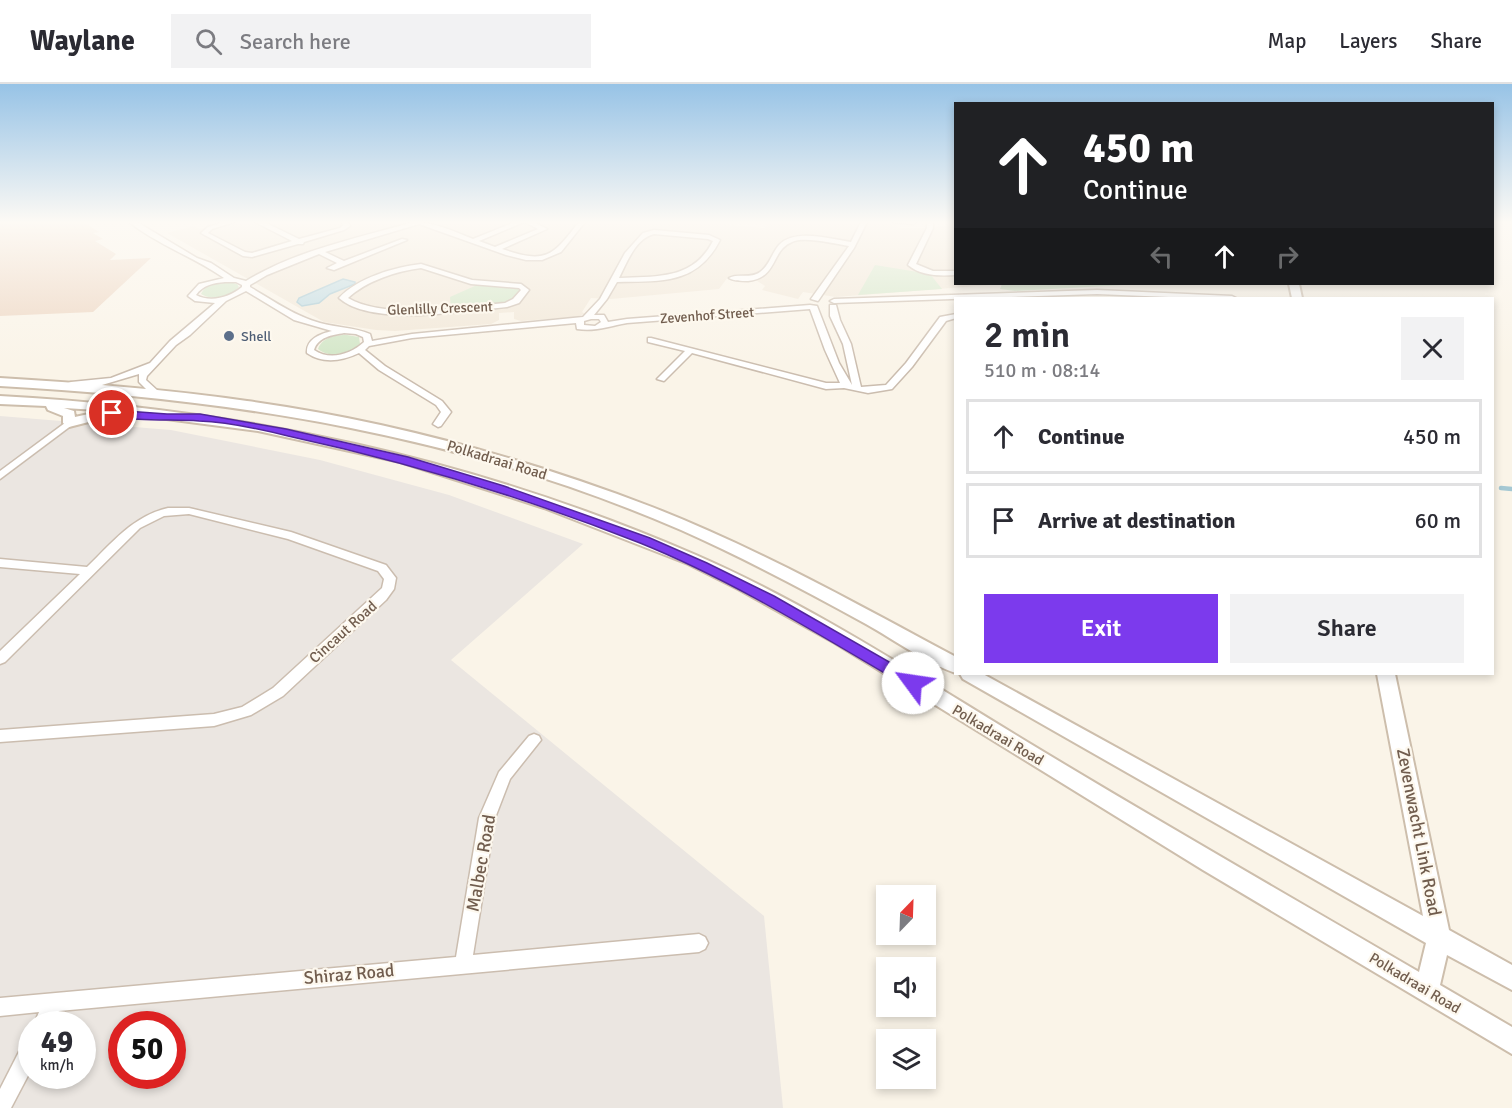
<!DOCTYPE html>
<html lang="en">
<head>
<meta charset="utf-8">
<style>
  body { margin:0; font-family:Signika,sans-serif; background:#f2f2f3; color:#2b2b33; height:100vh; display:flex; flex-direction:column; font-size:22px; white-space:nowrap }
  * { box-sizing:border-box; margin:0 }
  p { font-size:20px; color:#7c7c81 }
  .icon { flex:none; width:33px; height:33px; fill:none; stroke:currentColor; stroke-width:2; stroke-linecap:round; stroke-linejoin:round }
  .map { position:relative; flex:1; overflow:hidden }
  .drawer { position:absolute; left:954px; top:213px; width:540px; height:378px; display:flex; flex-direction:column; background:#fff; border-radius:0px; box-shadow:0 3px 9px #0003 }
  .drawer>* { flex:none }
  .banner { position:absolute; left:954px; top:18px; width:540px; height:183px; border-radius:0px; box-shadow:0 3px 9px #0003; background:#202124; color:#fff; overflow:hidden }
  .needle { width:39px; rotate:23deg }
  .controls { position:absolute; left:876px; top:801px; display:grid; gap:12px }
  .controls a { display:grid; place-items:center; width:60px; height:60px; border-radius:0px; background:#fff; box-shadow:0 3px 9px #0003; font-size:30px }
  .speed { position:absolute; left:18px; top:927px; display:flex; gap:12px; font-size:30px; font-weight:700; text-align:center }
  .speed>* { display:grid; place-content:center; width:78px; height:78px; border-radius:50%; background:#fff; box-shadow:0 3px 9px #0003; line-height:1 }
  .speed small { font-size:15px; font-weight:400 }
  .speed .limit { border:9px solid #d22; background:#fff; color:#111 }
  .pin { position:absolute; display:grid; place-items:center; width:51px; height:51px; color:#fff; margin:-26px; border:3px solid #fff; border-radius:50%; box-shadow:0 2px 6px #0007 }
  .me { position:absolute; width:66px; margin:-33px; rotate:301deg; stroke-linejoin:round; filter:drop-shadow(0 0 4px #0008) }
  .turn { display:flex; align-items:center; gap:21px; height:126px; padding:0 30px; font-size:27px }
  .turn .icon { width:78px; height:78px; stroke-width:2.5 }
  .turn b { display:block; font-size:42px; line-height:51px }
  .lanes { display:flex; align-items:center; height:57px; padding:0 30px; background:#0003; justify-content:center; gap:30px; direction:ltr }
  .lanes .off { opacity:.35 }
  .round { display:grid; place-items:center; flex:none; width:63px; height:63px; border-radius:0px; background:#f2f2f3 }
  .head { display:flex; align-items:center; justify-content:space-between; height:102px; padding:0 30px }
  h1 { font-size:36px; font-weight:600; line-height:45px }
  .primary-button { display:flex; gap:12px; margin-top:auto; padding:12px 30px }
  .primary-button a { flex:1; height:69px; border-radius:0px; background:#7c3aed; color:#fff; font-size:24px; font-weight:600; line-height:69px; text-align:center }
  .primary-button a+a { background:#f2f2f3; color:#2b2b33 }
  ul { padding:0; list-style:none }
  li { display:flex; align-items:center; gap:18px; height:75px; margin:0 12px 9px; padding:0 18px; border:3px solid #e1e1e2; border-radius:0px }
  li div { flex:1 }
  li b { display:block; font-size:22px }
  li em { font-style:normal }
  header { display:flex; align-items:center; gap:36px; box-sizing:border-box; height:84px; padding:0 30px; background:#fff; border-bottom:2px solid #e1e1e2 }
  header strong { font-size:28px }
  nav { display:flex; gap:33px; margin-inline-start:auto; font-size:21px }
  .search { width:420px; height:54px; background:#f2f2f3; display:flex; align-items:center; gap:15px; box-sizing:border-box; padding:0 21px; border-radius:0px; color:#7c7c81; font-size:22px }
  .map>svg:first-child { display:block }
  .residential { fill:#f1e7d7 }
  .industrial { fill:#ebe6e1; fill-rule:evenodd }
  .green { fill:#d2e6c7 }
  .water { fill:#bedae2; stroke:#a5c8d3; stroke-width:1.5 }
  .lines { fill:none; stroke-linecap:round; stroke-linejoin:round }
  .stream { stroke:#a5c8d3; stroke-width:4.5 }
  .building { fill:#edd6c2 }
  .street-casing { stroke:#cbbdaf; stroke-width:3 }
  .secondary-casing { stroke:#cdbeac; stroke-width:4 }
  .street { fill:#fff; fill-rule:evenodd }
  .secondary { fill:#fff; fill-rule:evenodd }
  .route { fill:#7c3aed; stroke:#51269a; stroke-width:1.5 }
  .service-dot { fill:#5c6f8a; stroke:#fdf8ee; stroke-width:2 }
  .labels { text-anchor:middle; stroke-width:4.5; stroke-linejoin:round; paint-order:stroke }
  .far-street-label { font-size:14px; fill:#715d4e; stroke:#fdf8ee }
  .far-service-label { font-size:14px; fill:#4e5e75; stroke:#fdf8ee; text-anchor:start }
  .street-label { font-size:15px; fill:#715d4e; stroke:#fdf8ee }
  .near-street-label { font-size:18px; fill:#715d4e; stroke:#fdf8ee }
</style>
</head>
<body>
<header>
<strong>Waylane</strong>
<div class="search"><svg class="icon" aria-label="search" viewBox="0 0 24 24"><circle cx="10" cy="10" r="6"/><path d="M15 15l6 6"/></svg>Search here</div>
<nav><a>Map</a><a>Layers</a><a>Share</a></nav>
</header>
<div class="map">
<svg width="1512" height="1024" viewBox="0 0 1512 1024">
  <rect width="100%" height="100%" fill="#faf4e8"/>
  <path class="residential" d="M222,138h187l-4,2h26l-1,-2h270l65,6 4,-6h131l-3,5 4,1h29l25,-4 1,60h46l-166,13 -33,-5 -5,7 -36,-9 3,-4 -11,-7 -26,-2 -9,12 -108,10 -20,-1 -9,14 3,2 -10,3 -54,4 -7,-2v-7l-15,1v7l-8,4 -96,7 -19,-1 -52,-8 -157,-89 27,-7 6,3z"/>
  <path class="industrial" d="M0,332l171,14 149,30 129,35 134,49 -132,116 313,256 19,192h-783zM32,940h50v52h-50zM122,940h50v52h-50z"/>
  <g class="green">
    <path d="M875,181l55,9 12,15 -84,6z"/>
    <path d="M230,198l7,2 2,3c-9,10 -27,14 -38,7 4,-10 19,-12 29,-12z"/>
    <path d="M1002,200h139l-126,7 -15,-2z"/>
    <path d="M477,201l39,3 5,3 -8,10 -9,3 -53,3 -1,-10z"/>
    <path d="M347,251l12,2 1,7c-10,9 -31,15 -42,5 4,-12 18,-14 29,-14z"/>
  </g>
  <path class="water" d="M343,195l12,3v2l-25,10 -11,9 -17,3 -5,-4 2,-4z"/>
  <g class="lines">
    <path class="stream" d="M1501,404l11,1"/>
  </g>
  <path class="building" d="M0,138h83l16,10 -6,1 10,6 -8,2 21,13 -6,6 41,-2 -58,54 -93,4z"/>
  <g class="lines">
    <defs>
      <g id="street">
        <path d="M129,138h8l60,36 14,5 23,15 12,3c51,-31 109,-42 167,-59 21,0 40,9 60,17l42,-17h9l-45,19 16,6 43,-18 -13,-7h9l13,7 -45,20c44,15 50,8 77,-27h6l-24,30 -19,8h-16l-20,-5 -87,-31 -94,28 19,9 58,-22 5,1 -73,30 -7,-2 10,-5 -18,-9 -52,21 -17,10v2c22,13 45,29 70,36 17,5 34,4 50,11l2,7 40,-7 171,-17 17,-18 25,-46 18,-20 11,-3 55,5 11,5c-23,45 -59,41 -103,42l-10,17 -13,16h10l4,7 19,-3 183,-14 7,1 22,57 13,22 -9,-41 -13,-28v-11h6l4,15 11,24 9,39 1,4 25,-2 20,-22 34,-46 16,-3v4l-10,3 -34,46 -20,22 -24,4 -24,-5 -18,1 -134,-36 -28,28 -7,-2 28,-28 -37,-9v-4h3l175,45h14l-15,-33 -15,-41 -183,14c-17,3 -32,9 -50,6l-1,-6 -164,15 -43,8 -4,4 20,16 57,35 9,11 -10,14 -3,1 -5,-3 8,-12 -5,-7 -57,-35 -20,-17c-17,8 -36,11 -52,0 -1,-14 13,-19 25,-22l-38,-11 -48,-29 -20,10 -36,34 -14,10 -29,31 -1,4 12,11v4h-6l-13,-13v-8l-37,11 -34,2v-4l3,-1 40,-4 39,-15 20,-22 45,-38 -20,-2 -7,-5 11,-12 25,-6c-30,-21 -66,-33 -95,-56zM654,150l54,5 5,2c-20,39 -55,35 -94,37 8,-16 17,-40 35,-44zM225,198h11l6,3v2c-12,10 -31,16 -46,8 7,-10 17,-12 29,-13zM591,235h8l2,3 -6,4 -11,-1v-4zM344,249l12,1 7,3 1,5c-13,12 -34,19 -50,8 4,-13 18,-15 30,-17z"/>
        <path d="M223,138h11l-22,7 -4,4 37,19 7,1 40,-12 -37,-19h9l35,17 41,-11 3,-3 -1,-3h6l2,4 -6,4 -40,12 -1,2h-5l-46,13 -9,-1 -42,-23 7,-6z"/>
        <path d="M861,138h6l-13,26 -36,53 -7,-2 38,-53c-14,-2 -45,-10 -57,-4 -21,8 -14,36 -44,39 -7,0 -14,0 -19,-3 9,-5 22,1 31,-6 9,-6 12,-19 19,-27 16,-17 51,-6 72,-3z"/>
        <path d="M892,138h24l-3,2z"/>
        <path d="M927,138h6v6l-17,36 17,7h23v4c-17,1 -35,1 -48,-10l19,-37z"/>
        <path d="M421,180l51,16 49,4 8,6 -10,13 -12,4c-42,4 -135,20 -168,-9 18,-20 56,-31 82,-34zM421,184l50,16 48,4 2,2 -8,9 -8,4c-43,4 -120,17 -157,-5 18,-17 49,-27 73,-30z"/>
        <path d="M1097,206l135,6 4,2h-43l-96,-4 -263,9 -4,-2 4,-2z"/>
        <path d="M69,336l3,1v4l-72,54v-8z"/>
        <path d="M168,424h21l102,24 95,33 10,13 -2,11 -8,11 -103,96 -32,19 -37,11 -214,16v-12l214,-16 28,-7 31,-19 109,-100 2,-9 -6,-8 -90,-32 -99,-25 -25,2 -24,12 -135,134 -5,2v-13l80,-77 -80,-7v-8l87,8c25,-24 46,-51 81,-59z"/>
        <path d="M534,650l5,2 2,4 -31,39 -15,39 -22,137 226,-21 6,3 3,6 -3,6 -6,3 -640,59 -7,13h-18l5,-12 -39,4v-18l456,-41 23,-139 20,-46 30,-36z"/>
        <path d="M32,954v30l-21,40h-11v-19l25,-49z"/>
      </g>
      <g id="secondary">
        <path d="M1289,200h10l3,14h-10z"/>
        <path d="M0,294c83,5 165,11 247,23 138,19 275,56 405,106 105,41 205,97 304,150v16c-28,-9 -63,-34 -90,-49 -60,-33 -122,-66 -185,-94 -219,-95 -444,-131 -681,-144z"/>
        <path d="M0,312c243,13 472,62 696,159 117,51 224,122 333,188 129,78 260,153 390,229l7,-29 -463,-264 -3,-5h23l440,242 -46,-242h18l54,256 63,35v25l-65,-35 -7,30 72,42v27l-309,-184 -368,-227 -97,-54 -50,-25 -144,-56 -144,-46 -142,-31 -145,-19 -1,4 -43,11 -6,-4v-7l-15,-6 -2,-4 -46,-2zM64,324l33,2 5,1 -27,6 -1,-6z"/>
      </g>
    </defs>
    <use href="#street" class="street-casing"/>
    <use href="#secondary" class="secondary-casing"/>
    <use href="#street" class="street"/>
    <use href="#secondary" class="secondary"/>
  </g>
  <linearGradient id="sky" x2="0" y2="1"><stop stop-color="#97c3e6"/><stop offset="0.49" stop-color="#fdfaf5"/><stop offset="1" stop-color="#fdfaf5" stop-opacity="0"/></linearGradient>
  <rect width="1512" height="282" fill="url(#sky)"/>
  <path class="route" d="M112,326l55,4h33l86,15 122,28 96,29 146,52 57,25 67,33 145,83 2,4 -2,4h-11c-87,-51 -174,-106 -268,-144 -114,-45 -232,-81 -352,-107 -28,-7 -60,-14 -89,-15 -30,-2 -61,1 -91,-6v-4z"/>
  <circle class="service-dot" cx="229" cy="252" r="6"/>
  <g class="labels">
    <g class="far-street-label">
      <text transform="translate(440 224) rotate(-2)" y="5">Glenlilly Crescent</text>
      <text transform="translate(707 231) rotate(-4)" y="5">Zevenhof Street</text>
    </g>
    <g class="far-service-label">
      <text x="241" y="257">Shell</text>
    </g>
    <g class="street-label">
      <text transform="translate(497 376) rotate(17)" y="5">Polkadraai Road</text>
      <text transform="translate(343 548) rotate(-42)" y="5">Cincaut Road</text>
      <text transform="translate(998 651) rotate(31)" y="5">Polkadraai Road</text>
      <text transform="translate(1415 899) rotate(31)" y="5">Polkadraai Road</text>
    </g>
    <g class="near-street-label">
      <text transform="translate(1419 748) rotate(79)" y="6">Zevenwacht Link Road</text>
      <text transform="translate(481 779) rotate(-80)" y="6">Malbec Road</text>
      <text transform="translate(349 890) rotate(-5)" y="6">Shiraz Road</text>
    </g>
  </g>
</svg>
<div class="controls">
<a><svg class="needle" viewBox="-14 -14 28 28"><path d="M0-13l5 13h-10z" fill="#e53935"/><path d="M0 13l5-13h-10z" fill="#7c7c81"/></svg></a>
<a><svg class="icon" aria-label="sound" viewBox="0 0 24 24"><path d="M4 9h4l5-4v14l-5-4H4zM17 9q2 3 0 6"/></svg></a>
<a><svg class="icon" aria-label="layers" viewBox="0 0 24 24"><path d="M12 4l9 5-9 5-9-5zM3 14l9 5 9-5"/></svg></a>
</div>
<div class="speed"><div>49<small>km/h</small></div><div class="limit">50</div></div>
<div class="pin" style="left:112px;top:329px;background:#d93025"><svg class="icon" aria-label="arrive" viewBox="0 0 24 24"><path d="M6 21V4h12l-3 4 3 4H6"/></svg></div>
<svg class="me" style="left:913px;top:599px" viewBox="-20 -20 40 40"><circle r="19" fill="#fff"/><path d="M0-13L10 11 0 6-10 11z" fill="#7c3aed"/></svg>
<div class="banner">
<div class="turn"><svg class="icon" aria-label="ahead" viewBox="0 0 24 24"><path d="M12 20V5M6 11l6-6 6 6"/></svg><div><b>450 m</b>Continue</div></div>
<div class="lanes"><svg class="icon off" aria-label="left" viewBox="0 0 24 24"><path d="M17 20v-9H6M10 6l-5 5 5 5"/></svg><svg class="icon" aria-label="ahead" viewBox="0 0 24 24"><path d="M12 20V5M6 11l6-6 6 6"/></svg><svg class="icon off" aria-label="right" viewBox="0 0 24 24"><path d="M7 20v-9h11M14 6l5 5-5 5"/></svg></div>
</div>
<section class="drawer">
<div class="head"><div><h1>2 min</h1><p>510 m · 08:14</p></div><a class="round"><svg class="icon" aria-label="close" viewBox="0 0 24 24"><path d="M6 6l12 12M18 6L6 18"/></svg></a></div>
<ul>
<li><svg class="icon" aria-label="ahead" viewBox="0 0 24 24"><path d="M12 20V5M6 11l6-6 6 6"/></svg><div><b>Continue</b></div><em>450 m</em></li>
<li><svg class="icon" aria-label="arrive" viewBox="0 0 24 24"><path d="M6 21V4h12l-3 4 3 4H6"/></svg><div><b>Arrive at destination</b></div><em>60 m</em></li>
</ul>
<div class="primary-button"><a>Exit</a><a>Share</a></div>
</section>
</div>
</body>
</html>
